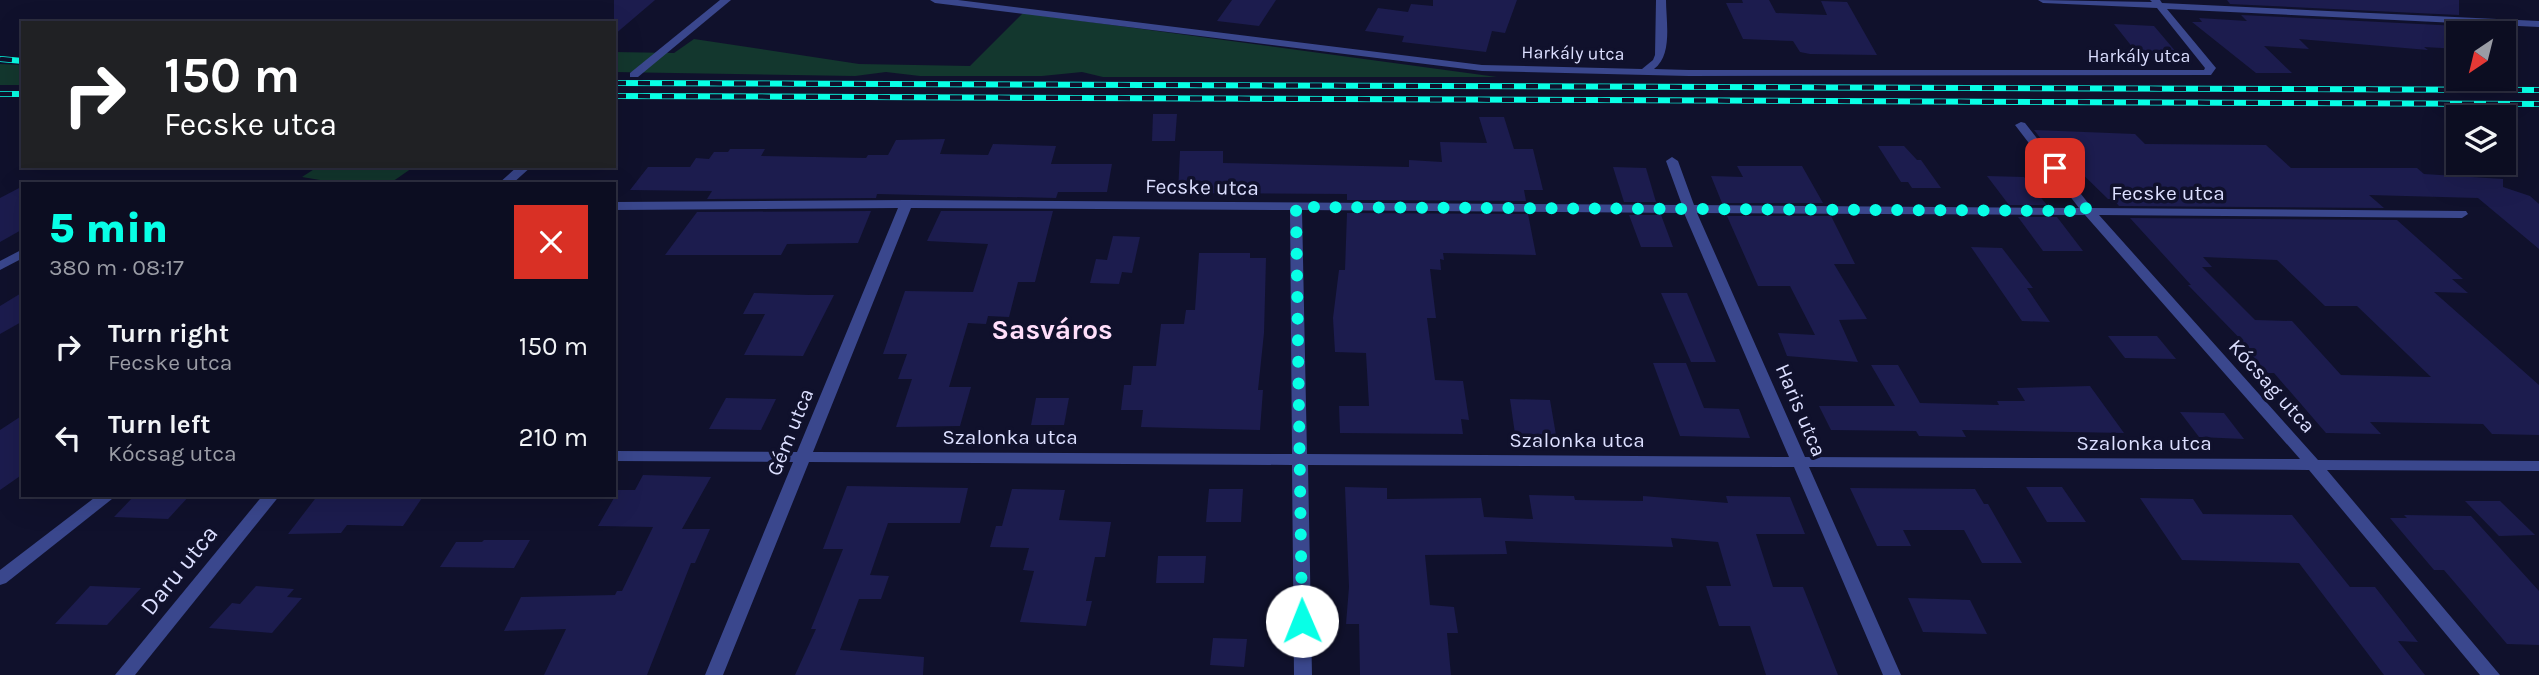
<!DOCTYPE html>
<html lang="en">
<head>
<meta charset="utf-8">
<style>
  body { margin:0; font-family:Karla,sans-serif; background:#1a1b2e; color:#f1f3f6; height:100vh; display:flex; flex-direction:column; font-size:26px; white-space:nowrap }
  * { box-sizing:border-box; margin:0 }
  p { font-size:23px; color:#9a9ca5 }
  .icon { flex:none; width:38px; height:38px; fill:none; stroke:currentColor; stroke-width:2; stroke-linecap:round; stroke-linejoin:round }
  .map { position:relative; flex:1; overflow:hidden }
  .side { position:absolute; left:21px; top:182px; width:595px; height:315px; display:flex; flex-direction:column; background:#0c0d21; border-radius:0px; box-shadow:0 7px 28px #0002,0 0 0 2px #2c2d3f }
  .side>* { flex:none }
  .hud { position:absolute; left:21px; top:21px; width:595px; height:147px; border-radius:0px; box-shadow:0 7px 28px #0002,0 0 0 2px #2c2d3f; background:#202124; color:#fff; overflow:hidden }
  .needle { width:46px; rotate:215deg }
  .fabs { position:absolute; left:2446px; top:21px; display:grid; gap:14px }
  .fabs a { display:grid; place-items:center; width:70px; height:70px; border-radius:0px; background:#0c0d21; box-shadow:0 7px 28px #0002,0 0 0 2px #2c2d3f; font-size:35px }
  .pin { position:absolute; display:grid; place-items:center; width:60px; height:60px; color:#fff; margin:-30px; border-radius:14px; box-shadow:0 4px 10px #0006 }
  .me { position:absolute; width:77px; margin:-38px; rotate:359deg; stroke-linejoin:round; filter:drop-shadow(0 0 5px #0008) }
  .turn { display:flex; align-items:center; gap:24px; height:147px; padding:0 28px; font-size:32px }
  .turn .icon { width:91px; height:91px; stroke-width:2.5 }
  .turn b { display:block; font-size:49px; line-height:60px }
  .round { display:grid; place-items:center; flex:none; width:74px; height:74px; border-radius:0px; background:#1a1b2e }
  .overview { display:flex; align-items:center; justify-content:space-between; height:119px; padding:0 28px }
  h1 { font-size:42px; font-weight:800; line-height:52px; color:#08ffe6 }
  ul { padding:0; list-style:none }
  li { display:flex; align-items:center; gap:21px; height:91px; padding:0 28px }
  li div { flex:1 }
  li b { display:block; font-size:26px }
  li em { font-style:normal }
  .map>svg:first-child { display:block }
  .green { fill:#13372e }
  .building { fill:#1c1c4e; fill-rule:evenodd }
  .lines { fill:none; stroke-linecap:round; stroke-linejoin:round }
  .street { fill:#3a478d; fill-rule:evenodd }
  .rail-casing { stroke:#08ffe6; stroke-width:6 }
  .rail { stroke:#10112c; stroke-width:4.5; stroke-dasharray:12; stroke-linecap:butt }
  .route { stroke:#08ffe6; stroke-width:12; stroke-dasharray:0 21.6 }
  .labels { text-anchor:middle; stroke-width:7; stroke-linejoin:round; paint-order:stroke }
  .far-street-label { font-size:18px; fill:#dcdfff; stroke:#10112c }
  .street-label { font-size:21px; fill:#dcdfff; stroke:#10112c }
  .near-street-label { font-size:24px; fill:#dcdfff; stroke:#10112c }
  .district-label { font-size:28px; font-weight:bold; fill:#ffdefa; stroke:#10112c }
</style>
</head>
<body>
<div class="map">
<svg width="2539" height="675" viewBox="0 0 2539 675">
  <rect width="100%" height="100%" fill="#10112c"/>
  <g class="green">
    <path d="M1023,13l474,64h-394l-21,-5 -40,4h-122l-34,-4 -31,4 -241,-4v-20l60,1 20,-14 165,25 111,2z"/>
    <path d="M0,64l23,1v20h-23z"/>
    <path d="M319,166h96l-26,18h-45l-42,-7z"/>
  </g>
  <g class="building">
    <path d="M614,0h41l-41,35z"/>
    <path d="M1232,0h44l-17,26 -42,-5z"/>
    <path d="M1433,0h84l-12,33 -13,-2 -6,21 -84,-10 2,-6 -39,-5 13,-23 30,4 3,-8 22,2z"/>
    <path d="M1742,0h27l7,13 51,2 -6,-14 26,1 30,53 -67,-1 -10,-2 -7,-11 -50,-2 -17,-36h17z"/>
    <path d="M2227,0h232v15l-229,-11z"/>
    <path d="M2241,15l218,11v23l-35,-2 4,3 -129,-11 10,10 -45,-3 28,27h-36l-64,-51h10l-3,-4 48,3z"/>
    <path d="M2114,24l40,2 28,33 -30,-1 -4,-5h-11z"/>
    <path d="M1153,114h24l-2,27h-23z"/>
    <path d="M1479,117h25l10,32h19l10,41h-19l2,11 -179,-1v-6l-169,-1 2,-42h43v12l186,4v-7l33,2 -2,-20 47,1z"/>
    <path d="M2034,130l101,4 10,10 121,1 25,23h126l7,6 79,5v8l27,9 9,8v45l-61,-51 -109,-3 15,13 -265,-2 -6,-7h-5l-41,-40h-10z"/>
    <path d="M945,139l-5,15 48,1 5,-11 63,2 -5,18h61l-5,28h-49l-2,6 -179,-4 -1,4 -169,1 5,-8 -82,-1 18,-23h42l6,-9 13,1 5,-7h14l2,-3h35l-4,7 105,2 2,-3h20l8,-15z"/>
    <path d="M1878,146h26l13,14h4l20,28h-29l-4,-6h-7z"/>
    <path d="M1737,166h65l21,37h-101l-11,-27 32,1z"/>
    <path d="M1613,167l33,1 10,34h-32z"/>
    <path d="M1987,176l37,1 23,28h-38z"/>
    <path d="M23,186v43l-23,13v-44z"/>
    <path d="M871,211l-13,32 -71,1 -6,11h-116l32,-43z"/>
    <path d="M941,211h112l-18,71h-17l-9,35 -21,-1 -2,8 -18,-1 -19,64h22l-11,39 -64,1 16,-48h-14l9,-25h-24l22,-63 68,1 15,-48 -61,-3z"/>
    <path d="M1347,213l181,1 8,41 -93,-2 1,7 -4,-1 1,11 -11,-1 6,49h-9l8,62 28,1 6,39 -8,-1 2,15 -123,-1 -1,-27h30l-3,-53 -31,-1 -2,-34 6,-48h6z"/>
    <path d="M1629,215h32l12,32h-32z"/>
    <path d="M1727,216h104l24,48h-21l33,55 -28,1 19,42 -71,-6 -9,-23 37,2 -25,-49h-32z"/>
    <path d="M2018,217h39l26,34h-40z"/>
    <path d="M2130,218l267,2 66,59h-11l16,14 -34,-1 105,93v50l-47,-1 -9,-10 -113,-2 11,12 -55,-1 -52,-60h-6l-21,-23h4l-63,-65h3zM2203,257l74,3 48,46h32l74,71 -90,-2 -49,-54 -37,-1 -53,-53h10z"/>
    <path d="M1113,236l27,1 -8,36 -10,-1 -3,12 -29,-1 6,-24 11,1z"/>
    <path d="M1971,247l31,1 31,40h-6l23,34 -28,-1z"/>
    <path d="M1199,253h51v5h16l-2,75 -6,57h5l-3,40 -119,-3 2,-17h-22l3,-25h7l2,-19h23l5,-42h23l2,-14h9z"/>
    <path d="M23,292v29l-23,13v-28z"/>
    <path d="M754,293l55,2h25l-31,61 -59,-1 21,-41h-22z"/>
    <path d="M1661,293h26l29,69h-25z"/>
    <path d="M2108,336h49l19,23 -51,-1z"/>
    <path d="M1653,363h33l18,45 35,1 11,29 -70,-2z"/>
    <path d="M1871,365h27l22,38 79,2 -2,-4h28l-8,-13 73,-2 34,47 -162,-3 4,7 -47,-1 -3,-5 -85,-1 -12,-24h76z"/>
    <path d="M726,398l50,1 -15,31 -52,-1z"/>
    <path d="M1036,398h33l-5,27h-33z"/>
    <path d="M1510,399l40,1 6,35 -41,-1z"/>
    <path d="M2180,412l44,1 20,26 -45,-2z"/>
    <path d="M23,415v59l-23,16v-60z"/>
    <path d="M643,475l68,2 -29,52h28l-15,34h-4l-44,112h-103l22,-46 -62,2 17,-34 94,-2 2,-4h5l31,-64 -55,-1 16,-28v-8h21z"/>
    <path d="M847,486l121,2 -8,35h-72l-18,52 19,1 -8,23h-22l-19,51 84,7 -1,18h-128l21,-46h-5l32,-80h-20z"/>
    <path d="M1345,487l42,1v11l94,-1 3,19 49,2 -4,-24 45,1 1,4 68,1v-5l85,7 -2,-7 64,1 15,37h-49l17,53h30l35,88h-72l-16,-49h-31l-13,-40h25l-13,-44 -47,-4 2,9 -168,-6 2,13 -82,1 5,50 24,2 4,26h-11l4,42h-91l-1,-51h-13l3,-37z"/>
    <path d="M2026,487h36l24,35h-39z"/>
    <path d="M1850,488l125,1 9,15h4l34,59h-40l-18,-33h-61l8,16h-34z"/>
    <path d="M1012,489l53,1 -6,30 52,2 -6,35h-10l-9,44h6l-6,25 -66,-4 14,-51 -11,-1 6,-22 -39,-1 6,-21h6z"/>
    <path d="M1209,489h34l-2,33h-35z"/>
    <path d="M135,495h55l-22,24 -54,-2z"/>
    <path d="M318,495h106l-21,31 -56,-1 -6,8 -53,1z"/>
    <path d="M2140,498l53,1 10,15 89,1 58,72h25l43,55 -20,-1 27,34h-41l-85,-112 -117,-3z"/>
    <path d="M2465,501h35l35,34 -36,1z"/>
    <path d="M2404,515l67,1 68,75v54l-32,-1 -63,-74h-10l-44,-52h17z"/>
    <path d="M484,540h46l-16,28 -74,-1 16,-25h26z"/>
    <path d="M1158,556h48l-2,27h-48z"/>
    <path d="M90,586l51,2 -34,37 -52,-1z"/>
    <path d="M256,586l38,3 -7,8 15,1 -30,35 -63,-5 23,-25 8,1z"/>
    <path d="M1908,598l62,2 17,34 -64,-2z"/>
    <path d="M1213,638l34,1 -3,28 -34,-2z"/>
  </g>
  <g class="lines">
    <g class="street">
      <path d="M720,0h11l-93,77h-8v-4z"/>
      <path d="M930,0h28l524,65 160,4 11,-9 2,-5 1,-55h10c0,21 7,55 -12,69l35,1h515l1,-2 -48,-60 -114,-5 -5,-3 114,2 -2,-2h10l2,3 377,18v6l-372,-18 49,59 -5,7 -522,1 -207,-5 -547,-68z"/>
      <path d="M2021,122l4,1 67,85 374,3 2,3 -6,4 -363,-3 219,245 221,1v10l-212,-1 173,205h-20l-171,-205 -500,-3 92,208h-18l-89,-208 -486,-2 4,210h-18l-2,-210 -483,-3 -86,213h-18l88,-213 -179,-1v-10l183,1 101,-244 -284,2v-8l292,-2 776,5 -16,-44 6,-4 6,4 16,44 385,3 -64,-83zM911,208l379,2 2,244 -479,-2zM1302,210l382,3 105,244 -482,-3zM1697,213l388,2 215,244 -495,-2z"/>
      <path d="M518,166h14l-20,18h-14z"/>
      <path d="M23,249v9l-23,12v-9z"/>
      <path d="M98,495h19l-111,88 -6,2v-15z"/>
      <path d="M263,495h17l-145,180h-20z"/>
    </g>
    <defs>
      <g id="rail">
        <path d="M0,59l23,2"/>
        <path d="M614,83l1925,7"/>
        <path d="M0,94h23"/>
        <path d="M614,96l1925,8"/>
      </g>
    </defs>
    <use href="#rail" class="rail-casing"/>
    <use href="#rail" class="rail"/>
  </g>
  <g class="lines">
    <path class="route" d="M1302,621l-6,-414 792,4 -33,-43"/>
  </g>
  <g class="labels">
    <g class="far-street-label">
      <text transform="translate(1573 53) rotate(1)" y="6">Harkály utca</text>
      <text x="2139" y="62">Harkály utca</text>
    </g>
    <g class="street-label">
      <text transform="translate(1202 187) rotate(1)" y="7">Fecske utca</text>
      <text x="2168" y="200">Fecske utca</text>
      <text transform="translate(2272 386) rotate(48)" y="7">Kócsag utca</text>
      <text transform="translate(1801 410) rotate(67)" y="7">Haris utca</text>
      <text transform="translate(790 432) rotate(-68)" y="7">Gém utca</text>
      <text x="1010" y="444">Szalonka utca</text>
      <text x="1577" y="447">Szalonka utca</text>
      <text x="2144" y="450">Szalonka utca</text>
    </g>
    <g class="near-street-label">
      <text transform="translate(179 570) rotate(-51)" y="8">Daru utca</text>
    </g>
    <g class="district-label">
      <text x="1052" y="339">Sasváros</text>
    </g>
  </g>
</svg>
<div class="fabs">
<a><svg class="needle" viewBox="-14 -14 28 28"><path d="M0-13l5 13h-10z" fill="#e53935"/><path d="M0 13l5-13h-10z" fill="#9a9ca5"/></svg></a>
<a><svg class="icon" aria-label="layers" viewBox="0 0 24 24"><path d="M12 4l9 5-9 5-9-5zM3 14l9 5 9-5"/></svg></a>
</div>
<div class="pin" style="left:2055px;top:168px;background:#d93025"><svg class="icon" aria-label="arrive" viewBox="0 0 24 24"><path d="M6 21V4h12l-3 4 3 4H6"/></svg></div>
<svg class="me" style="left:1302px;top:621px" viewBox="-20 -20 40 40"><circle r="19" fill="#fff"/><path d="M0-13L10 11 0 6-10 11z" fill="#08ffe6"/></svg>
<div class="hud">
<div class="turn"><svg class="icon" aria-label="right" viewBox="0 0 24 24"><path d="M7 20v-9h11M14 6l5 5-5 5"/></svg><div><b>150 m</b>Fecske utca</div></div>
</div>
<section class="side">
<div class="overview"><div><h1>5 min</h1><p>380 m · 08:17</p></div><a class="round" style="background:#d93025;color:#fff"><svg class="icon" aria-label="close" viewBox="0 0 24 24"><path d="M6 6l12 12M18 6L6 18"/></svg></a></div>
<ul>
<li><svg class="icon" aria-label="right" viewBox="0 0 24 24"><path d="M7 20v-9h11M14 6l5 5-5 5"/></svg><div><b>Turn right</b><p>Fecske utca</p></div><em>150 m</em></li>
<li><svg class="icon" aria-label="left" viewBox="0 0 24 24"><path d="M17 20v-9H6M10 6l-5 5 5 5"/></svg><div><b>Turn left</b><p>Kócsag utca</p></div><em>210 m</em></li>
</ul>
</section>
</div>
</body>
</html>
